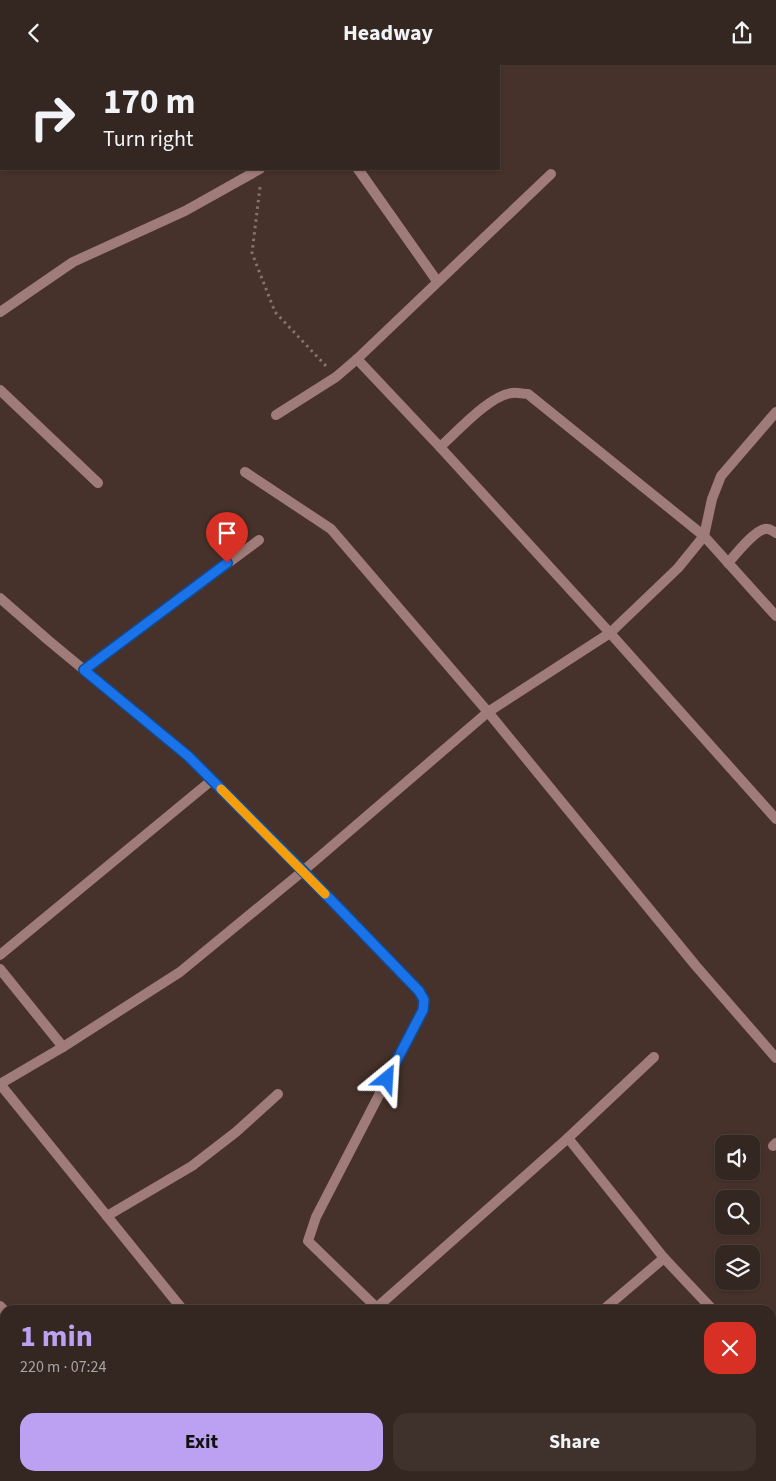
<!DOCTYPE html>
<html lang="en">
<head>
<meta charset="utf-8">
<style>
  body { margin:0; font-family:"Source Sans 3",sans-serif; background:#3f322d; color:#f1f3f6; height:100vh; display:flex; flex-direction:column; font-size:19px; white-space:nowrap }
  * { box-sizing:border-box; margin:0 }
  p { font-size:16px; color:#a9a5a5 }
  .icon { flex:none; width:28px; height:28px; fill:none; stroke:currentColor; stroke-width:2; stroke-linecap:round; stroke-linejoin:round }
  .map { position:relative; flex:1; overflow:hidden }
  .details { position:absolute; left:0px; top:1240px; width:776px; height:176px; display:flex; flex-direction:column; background:#342620; border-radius:15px 15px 0 0; box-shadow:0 1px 4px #0004,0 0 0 1px #4e433e }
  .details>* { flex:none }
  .banner { position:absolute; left:0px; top:0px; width:500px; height:105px; box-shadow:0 1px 4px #0004,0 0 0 1px #4e433e; background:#342620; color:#f1f3f6; overflow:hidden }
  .fabs { position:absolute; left:715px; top:1070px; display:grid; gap:10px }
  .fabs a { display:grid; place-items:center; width:45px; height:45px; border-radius:10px; background:#342620; box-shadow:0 1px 4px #0004,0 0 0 1px #4e433e; font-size:25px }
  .pin { position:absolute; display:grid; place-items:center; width:42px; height:42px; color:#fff; margin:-51px -21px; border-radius:50% 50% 50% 0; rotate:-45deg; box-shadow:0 0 5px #0007 }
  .pin .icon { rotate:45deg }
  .me { position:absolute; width:55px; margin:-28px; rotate:27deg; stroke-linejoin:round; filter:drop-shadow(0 0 4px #0008) }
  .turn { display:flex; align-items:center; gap:18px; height:105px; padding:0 20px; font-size:22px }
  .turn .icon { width:65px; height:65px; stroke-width:2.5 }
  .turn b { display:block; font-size:35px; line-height:42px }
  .round { display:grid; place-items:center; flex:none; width:52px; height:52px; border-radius:15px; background:#3f322d }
  .head { display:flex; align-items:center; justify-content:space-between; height:85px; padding:0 20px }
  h1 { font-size:30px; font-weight:700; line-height:38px; color:#bca0f2 }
  .button { display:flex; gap:10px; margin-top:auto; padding:10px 20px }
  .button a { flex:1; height:58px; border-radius:15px; background:#bca0f2; color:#111; font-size:20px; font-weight:700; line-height:58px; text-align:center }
  .button a+a { background:#3f322d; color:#f1f3f6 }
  header { display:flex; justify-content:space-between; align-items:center; height:65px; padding:0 20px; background:#342620; font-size:22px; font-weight:700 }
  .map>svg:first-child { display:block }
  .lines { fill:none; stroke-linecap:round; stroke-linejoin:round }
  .path { stroke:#84736b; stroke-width:3; stroke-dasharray:2.5 4; stroke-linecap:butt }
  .minor { stroke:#9f7b79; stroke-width:10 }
  .tertiary { stroke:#9f7b79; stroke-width:10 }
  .route-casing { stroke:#114b97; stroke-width:12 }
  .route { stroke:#1a73e8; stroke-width:9 }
  .slow { stroke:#f59e0b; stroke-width:9 }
</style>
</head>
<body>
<header><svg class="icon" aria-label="back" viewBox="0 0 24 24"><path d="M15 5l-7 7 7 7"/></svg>Headway<svg class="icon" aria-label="share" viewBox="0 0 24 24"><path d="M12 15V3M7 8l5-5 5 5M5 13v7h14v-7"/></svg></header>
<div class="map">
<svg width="776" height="1416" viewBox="0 0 776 1416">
  <rect width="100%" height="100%" fill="#46322a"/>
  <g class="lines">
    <path class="path" d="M260,122l-8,66 23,59 51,54"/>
    <g class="minor">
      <path d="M58,1v-1"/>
      <path d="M0,75l1,-2"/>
      <path d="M358,104l79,112"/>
      <path d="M0,325l98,93"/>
      <path d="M776,347l-55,64 -9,23 -8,37 -26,32 -68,65 166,186"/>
      <path d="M276,350l60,-38 21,-18 194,-185"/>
      <path d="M440,382c17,-15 50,-52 72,-54 5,-1 11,1 16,1l176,142 72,80"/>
      <path d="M245,407l86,57 157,183 208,254 80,92"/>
      <path d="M728,498c8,-9 26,-32 37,-34 5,-1 7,2 11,4"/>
      <path d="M0,533l48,42 140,116 115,115 185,-159 122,-79 -170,-186 -83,-88"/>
      <path d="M84,605l175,-130"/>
      <path d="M0,890l212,-175"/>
      <path d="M0,904l63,78 117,-75 123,-101 116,120 5,9 -1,10 -107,207 -8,24 69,67"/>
      <path d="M0,1019l183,226"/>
      <path d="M0,1019l63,-37"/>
      <path d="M568,1073l86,-81"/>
      <path d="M773,1081l3,-3"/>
      <path d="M107,1151l85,-50 44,-34 42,-38"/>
      <path d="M0,1241l5,5"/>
      <path d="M374,1245l194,-172 96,120 49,52"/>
      <path d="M603,1245l61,-52"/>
      <path d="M771,1305l5,4"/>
      <path d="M143,1416l5,-5"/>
      <path d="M402,1416l5,-5"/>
      <path d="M610,1416l5,-5"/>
    </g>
    <g class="tertiary">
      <path d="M391,1l1,-1"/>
      <path d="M0,247l73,-50 112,-51 75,-42"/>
    </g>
  </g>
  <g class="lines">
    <defs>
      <path id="route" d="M227,498l-143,107 104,86 115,115 116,120 5,9 -1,10 -36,69"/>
    </defs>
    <use href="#route" class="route-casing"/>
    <use href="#route" class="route"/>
    <path class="slow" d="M221,724l104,105"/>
  </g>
</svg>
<div class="fabs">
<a><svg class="icon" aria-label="sound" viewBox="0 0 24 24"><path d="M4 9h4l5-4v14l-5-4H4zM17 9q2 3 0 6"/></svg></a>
<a><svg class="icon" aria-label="search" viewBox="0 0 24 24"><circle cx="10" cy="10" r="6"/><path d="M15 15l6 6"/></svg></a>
<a><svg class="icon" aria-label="layers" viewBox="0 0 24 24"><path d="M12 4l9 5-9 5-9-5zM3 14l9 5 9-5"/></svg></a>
</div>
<div class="pin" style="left:227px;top:498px;background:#d93025"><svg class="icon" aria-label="arrive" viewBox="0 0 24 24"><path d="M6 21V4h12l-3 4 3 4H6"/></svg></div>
<svg class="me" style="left:387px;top:1014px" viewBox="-20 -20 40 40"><path d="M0-17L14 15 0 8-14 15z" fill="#1a73e8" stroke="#fff" stroke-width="4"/></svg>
<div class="banner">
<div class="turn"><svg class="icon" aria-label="right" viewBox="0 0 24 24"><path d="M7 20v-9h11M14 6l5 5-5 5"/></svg><div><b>170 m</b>Turn right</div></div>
</div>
<section class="details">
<div class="head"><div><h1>1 min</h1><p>220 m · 07:24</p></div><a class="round" style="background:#d93025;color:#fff"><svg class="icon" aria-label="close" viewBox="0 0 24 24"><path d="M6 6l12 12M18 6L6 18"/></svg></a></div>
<div class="button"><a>Exit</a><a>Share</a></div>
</section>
</div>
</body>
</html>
